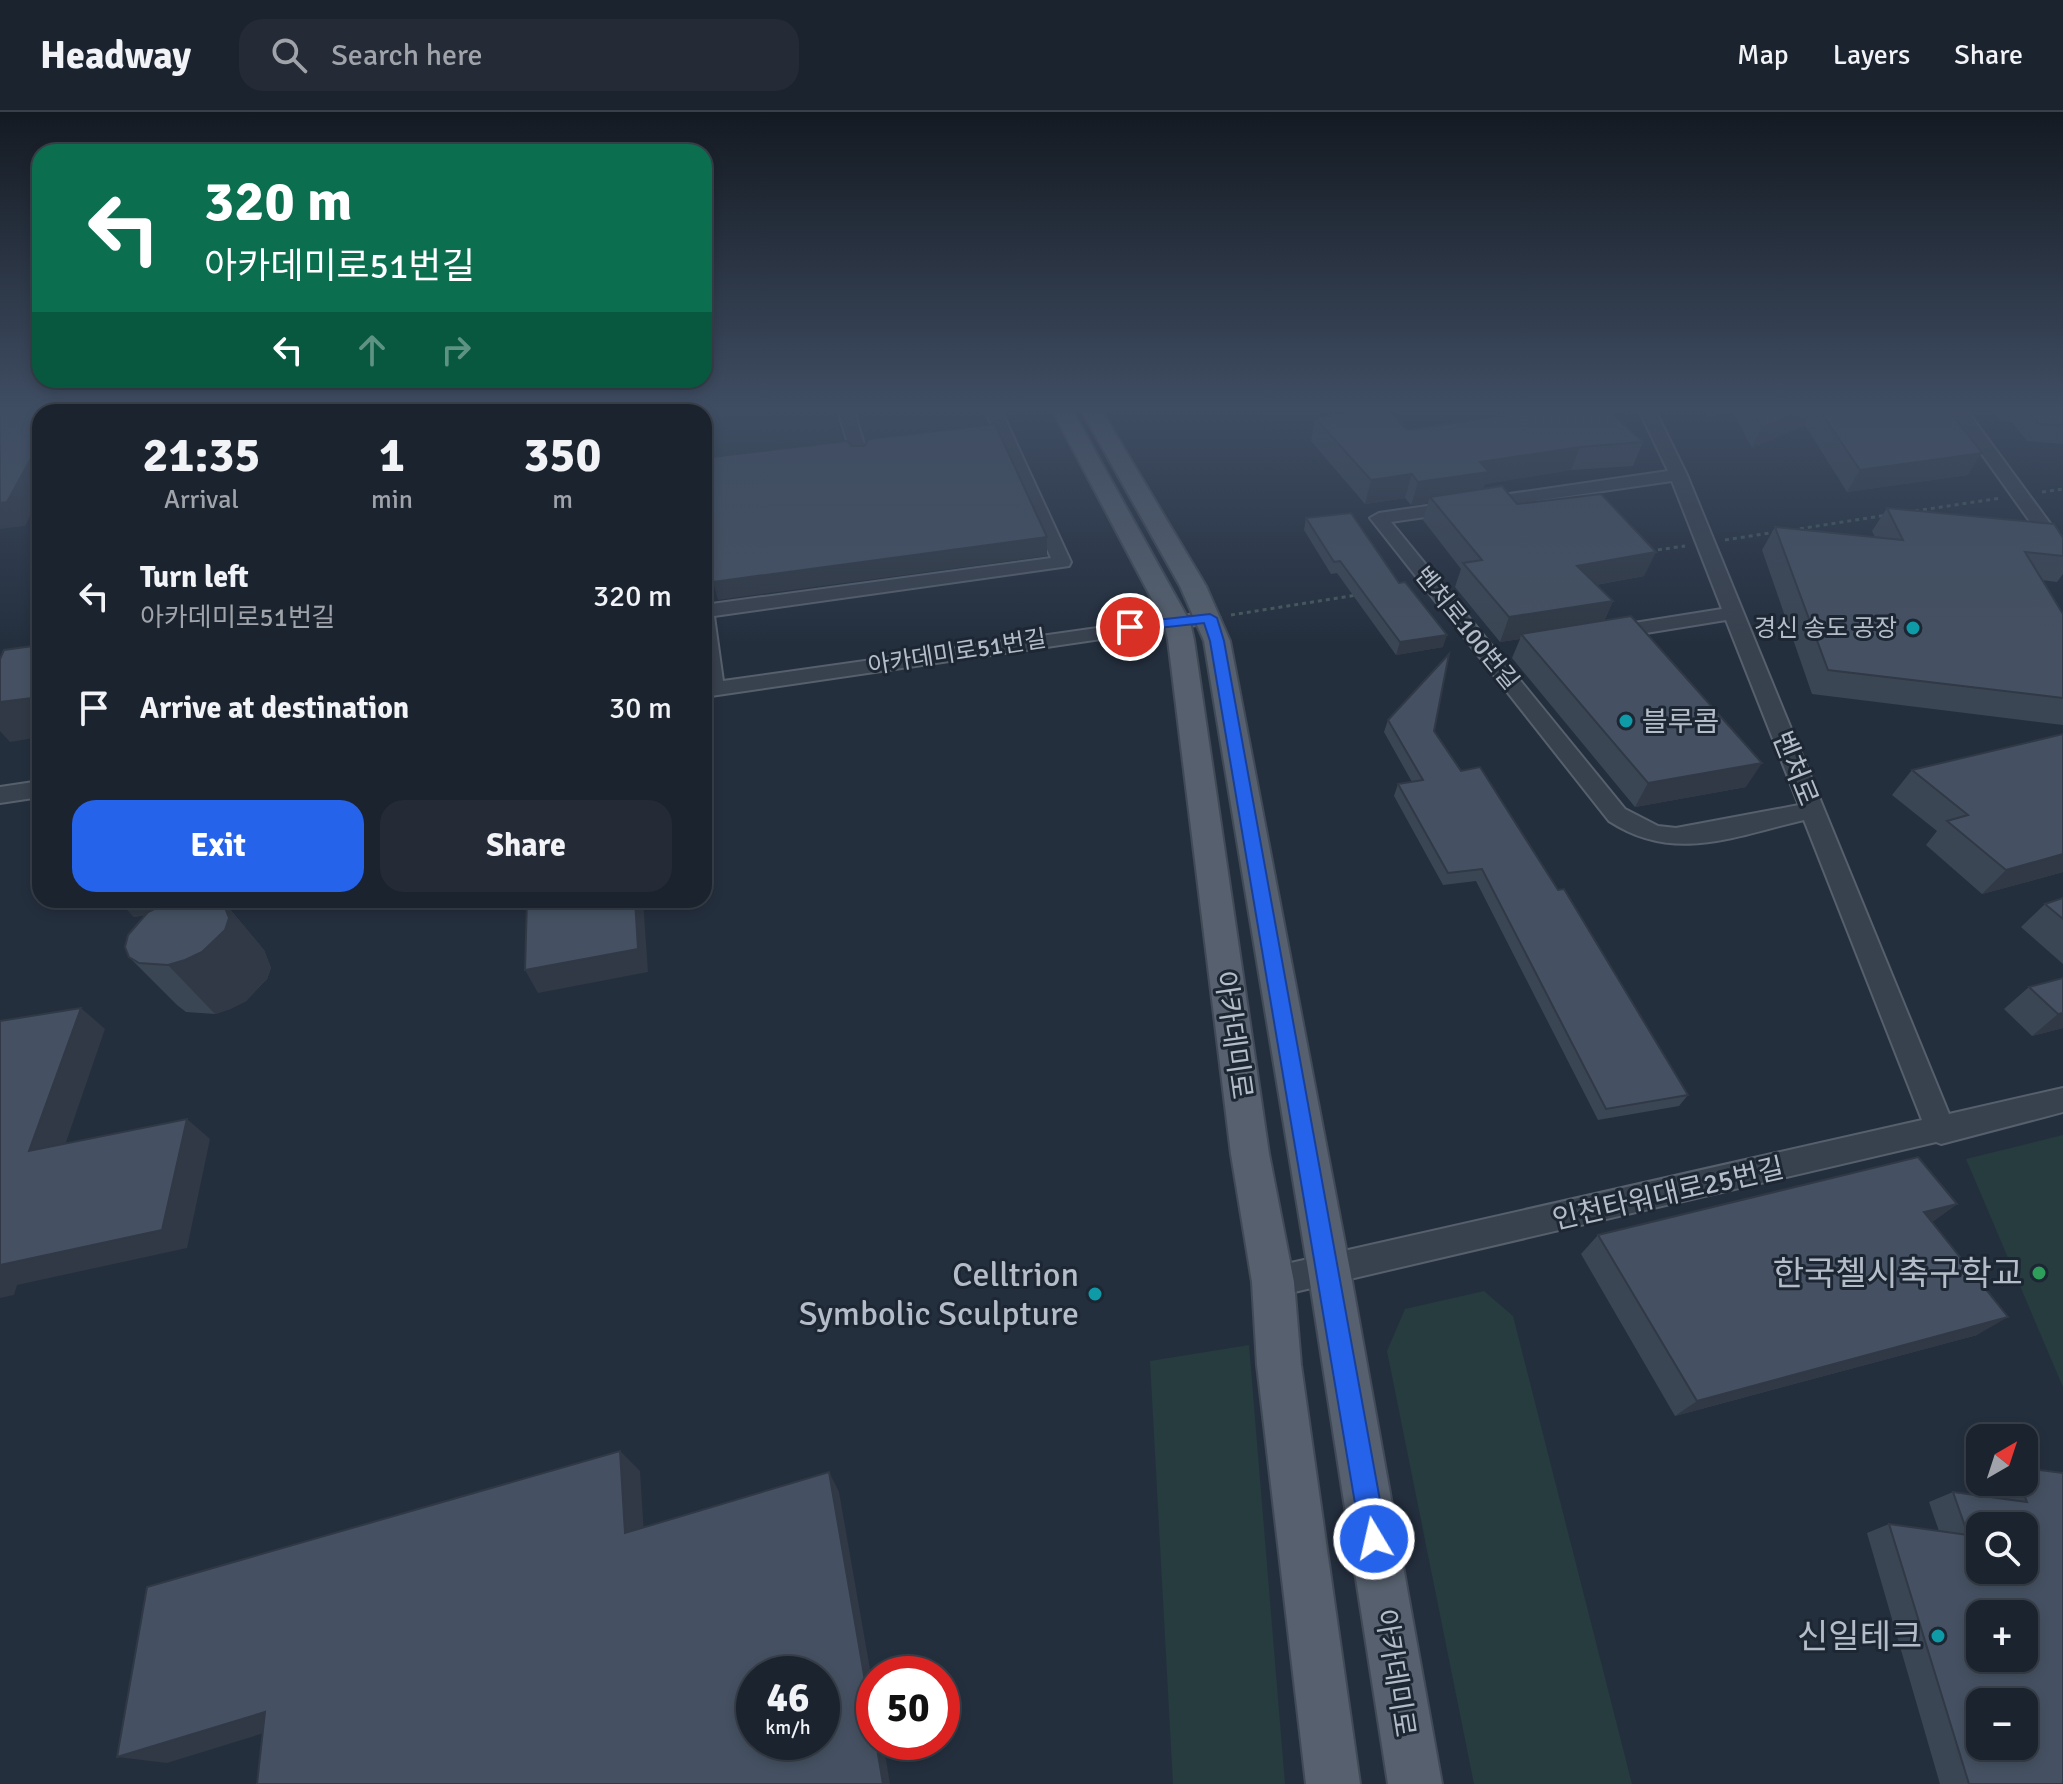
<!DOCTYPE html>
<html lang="en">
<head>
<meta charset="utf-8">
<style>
  body { margin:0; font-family:Signika,"Noto Sans KR",sans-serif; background:#242b36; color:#f1f3f6; height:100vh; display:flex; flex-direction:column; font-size:30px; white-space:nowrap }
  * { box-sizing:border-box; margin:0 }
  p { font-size:26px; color:#a0a4aa }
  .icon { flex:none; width:44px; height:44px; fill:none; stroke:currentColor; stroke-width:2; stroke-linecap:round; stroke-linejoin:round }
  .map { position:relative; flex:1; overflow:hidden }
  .sheet { position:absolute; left:32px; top:292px; width:680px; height:504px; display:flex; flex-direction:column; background:#1b232e; border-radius:24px; box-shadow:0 4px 12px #0003,0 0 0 2px #39404a }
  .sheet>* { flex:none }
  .top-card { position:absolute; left:32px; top:32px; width:680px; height:244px; border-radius:24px; box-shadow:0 4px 12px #0003,0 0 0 2px #39404a; background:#0b6e4f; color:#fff; overflow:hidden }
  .needle { width:52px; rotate:39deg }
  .buttons { position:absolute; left:1966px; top:1312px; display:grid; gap:16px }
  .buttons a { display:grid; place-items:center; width:72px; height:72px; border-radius:16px; background:#1b232e; box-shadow:0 4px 12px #0003,0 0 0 2px #39404a; font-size:40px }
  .speed { position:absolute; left:736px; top:1544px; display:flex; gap:16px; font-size:40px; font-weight:700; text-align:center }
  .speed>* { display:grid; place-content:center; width:104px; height:104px; border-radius:50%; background:#1b232e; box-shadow:0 4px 12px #0003,0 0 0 2px #39404a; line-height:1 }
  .speed small { font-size:20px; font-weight:400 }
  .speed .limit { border:12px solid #d22; background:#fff; color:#111 }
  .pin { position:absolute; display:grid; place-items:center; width:68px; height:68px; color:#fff; margin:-34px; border:4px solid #fff; border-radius:50%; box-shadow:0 2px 8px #0007 }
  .me { position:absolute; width:88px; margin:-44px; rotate:351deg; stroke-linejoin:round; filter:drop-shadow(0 0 6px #0008) }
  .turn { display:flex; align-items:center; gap:28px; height:168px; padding:0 40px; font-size:36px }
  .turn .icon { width:104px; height:104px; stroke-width:2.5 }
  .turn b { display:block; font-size:56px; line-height:68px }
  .lanes { display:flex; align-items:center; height:76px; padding:0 40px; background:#0003; justify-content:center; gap:40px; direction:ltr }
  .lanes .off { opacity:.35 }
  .eta { display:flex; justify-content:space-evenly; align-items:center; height:136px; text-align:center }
  .eta b { font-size:48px; font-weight:800; line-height:56px }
  .button { display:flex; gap:16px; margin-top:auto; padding:16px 40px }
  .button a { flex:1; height:92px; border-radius:24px; background:#2563eb; color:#fff; font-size:32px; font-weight:800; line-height:92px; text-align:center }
  .button a+a { background:#242b36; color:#f1f3f6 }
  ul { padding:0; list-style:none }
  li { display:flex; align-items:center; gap:24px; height:112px; padding:0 40px }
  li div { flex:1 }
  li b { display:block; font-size:30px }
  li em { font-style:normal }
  header { display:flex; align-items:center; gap:48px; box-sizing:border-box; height:112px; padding:0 40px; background:#1b232e; border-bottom:2px solid #39404a }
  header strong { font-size:38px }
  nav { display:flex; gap:44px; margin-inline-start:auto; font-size:28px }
  .search { width:560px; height:72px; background:#242b36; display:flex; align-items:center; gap:20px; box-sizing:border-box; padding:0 28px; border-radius:24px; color:#a0a4aa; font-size:30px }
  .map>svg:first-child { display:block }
  .green { fill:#263c3f }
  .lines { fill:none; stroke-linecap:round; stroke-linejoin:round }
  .minor-casing { stroke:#565f6c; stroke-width:4 }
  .major-casing { stroke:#414a57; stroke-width:4 }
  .path { stroke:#44595c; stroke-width:3; stroke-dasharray:4 4; stroke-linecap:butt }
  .minor { fill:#38414e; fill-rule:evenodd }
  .major { fill:#56606e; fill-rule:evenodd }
  .wall { fill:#3b4654 }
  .shaded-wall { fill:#303945 }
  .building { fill:#455162; stroke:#303945; stroke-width:2; fill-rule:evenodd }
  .route { fill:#2563eb; stroke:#184099; stroke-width:2 }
  .culture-dot { fill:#0f9aa8; stroke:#1d2633; stroke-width:3 }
  .leisure-dot { fill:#2e9e5b; stroke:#1d2633; stroke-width:3 }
  .labels { text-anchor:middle; stroke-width:6; stroke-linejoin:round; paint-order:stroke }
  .far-street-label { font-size:24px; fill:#b4bcc9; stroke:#1d2633 }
  .far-poi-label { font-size:24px; fill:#b4bcc9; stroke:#1d2633; text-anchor:end }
  .poi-label { font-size:28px; fill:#b4bcc9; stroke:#1d2633; text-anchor:start }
  .street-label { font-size:28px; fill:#b4bcc9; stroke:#1d2633 }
  .near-poi-label { font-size:34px; fill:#b4bcc9; stroke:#1d2633; text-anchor:end }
</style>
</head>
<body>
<header>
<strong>Headway</strong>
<div class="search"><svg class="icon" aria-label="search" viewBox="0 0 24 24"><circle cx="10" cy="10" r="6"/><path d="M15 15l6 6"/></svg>Search here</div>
<nav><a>Map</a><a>Layers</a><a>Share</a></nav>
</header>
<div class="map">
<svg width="2063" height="1672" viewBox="0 0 2063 1672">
  <rect width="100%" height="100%" fill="#242f3e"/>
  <g class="green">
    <path d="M691,296h143l14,49 -144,17v-62h-12z"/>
    <path d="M855,296h129l13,31 -129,15z"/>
    <path d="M2063,1023v252l-97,-228z"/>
    <path d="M1484,1179l29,25 119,468h-158l-87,-433 18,-42z"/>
    <path d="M1249,1233l36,439h-112l-23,-423z"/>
  </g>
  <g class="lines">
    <defs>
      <g id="minor">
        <rect x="420" y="296" width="16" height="4"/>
        <path d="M617,296h44l-5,4h-44z"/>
        <path d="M670,296h16l1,4h-16z"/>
        <path d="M837,296h16l15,49 -2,4h-12l-2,-4z"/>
        <path d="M984,296h16l71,154 -2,4 -355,50 9,65 487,-69 10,6 -3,4 -513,75v-92l347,-47z"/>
        <path d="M1638,296h16l33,67 262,639 114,-26v24l-122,32 -5,-2 -663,155 -11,-4 -5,-11 5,-11 11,-4 649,-147 -118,-300c-70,16 -129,44 -195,1l-239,-303 9,-5 289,-42zM1672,369l50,128 -113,18 -10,6 10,6 117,-19 73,185 -123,23 -18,-2 -33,-17 -234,-287z"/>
        <path d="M1949,296h16l98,133v19l-7,-2z"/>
        <path d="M40,669v16l-40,6v-16z"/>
      </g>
      <g id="major">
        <path d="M1051,296h20l119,214 4,18 75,514 25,128 7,83 59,419h-54l-49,-419 -5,-83 -21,-128 -63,-514 -4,-18z"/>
        <path d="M1080,296h20l106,178 24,55 120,629 92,514h-54l-80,-514 -104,-629 -24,-55z"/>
      </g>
    </defs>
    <use href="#minor" class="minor-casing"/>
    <use href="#major" class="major-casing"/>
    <g class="path">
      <path d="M2042,380l21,-3"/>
      <path d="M1915,399l86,-13"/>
      <path d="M1792,418l95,-15"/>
      <path d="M1725,428l51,-8"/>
      <path d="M1650,439l35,-5"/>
      <path d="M1231,503l126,-20"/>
    </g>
    <use href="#minor" class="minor"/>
    <use href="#major" class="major"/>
  </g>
  <g class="wall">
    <path d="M1518,296h103l-4,10 26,24 -10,24 -62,4 -86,14 -2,5 34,15 127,72 -48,9 17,16 -9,20 142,166 -111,20 -123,-149 8,-19 -20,3 -45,-55 6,-18 -38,-49 5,-17 -17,2 -6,-7 -40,6 -54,-63 4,-23 92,12 109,-17z"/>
    <path d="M1704,296h243l21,67 -121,17 -42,-67 -53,23 -20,-37 -24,7z"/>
    <path d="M1989,296h74v36l-36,-3 -15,-19 -12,-1z"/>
    <path d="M1887,396l176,30v36l-6,8 -15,-2 21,34v111l-251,-31 -50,-144 13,-23 100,10 -3,-6z"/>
    <path d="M1306,406l93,65 44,64 -47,8 -59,-82 -6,1 -27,-44z"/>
    <path d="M1388,608l46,11 254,364 -9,11 -81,14 -122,-239 -33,4 -49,-89 4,-12 14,-2 -28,-50z"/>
    <path d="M2063,622v138l-81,22 -56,-49 11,-14 -45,-36 20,-25z"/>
    <path d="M2063,786v66l-42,-37 24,-23z"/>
    <path d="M118,788h117l-11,2 40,48 7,18 -4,11 -21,22 -16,8 -15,5 -29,-2 -9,-7 -48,-48 16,-42 -11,2z"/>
    <path d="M2063,866v50l-31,8 -28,-27 25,-22z"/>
    <path d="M1957,1092l-25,18 45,113 -302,81 -94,-162 17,-19z"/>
    <path d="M1990,1370h34l39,302h-123l-73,-251 22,-9 50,7 -10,-29 24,-10 43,6z"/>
  </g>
  <g class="shaded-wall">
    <path d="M59,296h8l3,4h-13z"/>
    <path d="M201,296h14l1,2 -1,2h-15z"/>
    <path d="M271,296h147l-32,4h-113z"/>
    <path d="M494,296h43l-1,4h-63l-1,-2z"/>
    <path d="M1602,296h19l-7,18z"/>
    <path d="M1713,296h20l-1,3 -24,7z"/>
    <path d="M1808,296h6l-9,17 -53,23 10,-21z"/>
    <path d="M40,330v55l-15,29 -25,3v-26z"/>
    <path d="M1580,335l-9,23 -86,14 -4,11 -51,2 -2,6 -17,2 7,-23 62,-20z"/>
    <path d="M1982,341l-14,22 -121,17 13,-22z"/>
    <path d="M1412,362l-7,24 -40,6 6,-24z"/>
    <path d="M1047,425v19l-329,44 -5,-18z"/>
    <path d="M1656,440l-12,24 -77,14 10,-24z"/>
    <path d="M1613,489l-11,24 -81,9 -1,5 -20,3 9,-25z"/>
    <path d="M1447,523l-4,12 -47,8 4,-13z"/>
    <path d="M40,585v40l-30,5 -10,-11v-29z"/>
    <path d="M1762,651l-16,24 -111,20 13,-24z"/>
    <path d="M2063,742v18l-81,22 24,-24z"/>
    <path d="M118,788h117l-11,2 40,48 7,18 -4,11 -21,22 -16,8 -15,5 -47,-49 55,-63 -89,15z"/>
    <path d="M635,788h8l5,72 -110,21 -13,-23z"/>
    <path d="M81,896l24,21 -49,142 -27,-20z"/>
    <path d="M2063,901v15l-31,8 26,-22z"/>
    <path d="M187,1007l23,20 -23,109 -170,37 -3,10 -14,3v-33z"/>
    <path d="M1957,1092l-28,20 -5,-12z"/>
    <path d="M2008,1205l-31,18 -302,81 22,-15z"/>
    <path d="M620,1339l20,20 5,79 -20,-17z"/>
    <path d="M829,1360l10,20 35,200v41z"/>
    <path d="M265,1600l41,8 -139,43 -50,-6z"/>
    <path d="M876,1630h7l7,42h-7z"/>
  </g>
  <g class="building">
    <path d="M0,296h59l-2,4h-17v30l-33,60 -7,1z"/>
    <path d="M147,296h54l-1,4h-54z"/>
    <path d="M473,296h21l-22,2z"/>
    <path d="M1386,296l21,22 135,-20 -2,-2h66l37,34 -63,5 -100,15 9,10 -71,10 -6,-8 -41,6 -56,-62z"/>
    <path d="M1752,296h56l-46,19z"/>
    <path d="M1818,296h129l35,45 -122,17z"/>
    <path d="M2026,296h37v17l-24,-1z"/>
    <path d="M995,312l52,113 -334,45 -9,-78v-46l143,-17 5,5h12l5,-7z"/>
    <path d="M1502,374l15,18 84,-10 55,58 -79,14 36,35 -104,16 -46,-54 19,-3 -52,-63z"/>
    <path d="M1887,396l167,16 9,14v18l-38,-4 38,62v84l-235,-28 -53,-143 128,13z"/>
    <path d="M1351,401l48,70 6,-1 42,53 -47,7 -60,-81 -6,1 -28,-44z"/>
    <path d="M1631,504l131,147 -114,20 -127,-149z"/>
    <path d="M40,533v52l-40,5v-43l4,-9z"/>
    <path d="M1449,542l-15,77 27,40 19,-4 78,123 6,-1 124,206 -82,14 -124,-240 -34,4 -50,-89 25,-4 -35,-60z"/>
    <path d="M2063,622v120l-57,16 -59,-49 21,-6 -56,-45z"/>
    <path d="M2063,786v21l-18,-15z"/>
    <path d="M173,788h49l7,18 -4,12 -23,22 -17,8 -17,5 -29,-2 -10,-6 -4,-10 3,-12 20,-23z"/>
    <path d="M527,788h108l3,49 -113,21z"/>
    <path d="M2063,866v35l-5,1 -29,-27z"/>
    <path d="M81,896l-52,143 158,-32 -25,111 -162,35v-244z"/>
    <path d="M1918,1045l39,47 -33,8 84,105 -311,84 -99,-166z"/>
    <path d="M620,1339l5,82 204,-61 45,261v9h2l7,42h-626l8,-72 -148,45 30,-170zM754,1562h68v68h-68z"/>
    <path d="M2024,1356l39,5v311h-94l-80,-260 79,11 -15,-43 74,10 -8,-20h5zM1980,1414h44v44h-44zM1980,1502h44v44h-44zM1980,1590h44v44h-44z"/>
  </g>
  <linearGradient id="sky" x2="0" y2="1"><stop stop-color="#141a22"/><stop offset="0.56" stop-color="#3f4d63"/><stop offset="1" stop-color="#3f4d63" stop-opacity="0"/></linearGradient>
  <rect width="2063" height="530" fill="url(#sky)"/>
  <path class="route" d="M1210,502l7,4 7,23 163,898 -4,10 -9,3 -9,-3 -4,-10 -151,-898 -6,-18 -74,8 -7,-4 7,-4z"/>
  <g class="culture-dot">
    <circle cx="1913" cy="516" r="8"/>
    <circle cx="1626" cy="609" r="8"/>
    <circle cx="1095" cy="1182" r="8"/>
    <circle cx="1938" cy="1524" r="8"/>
  </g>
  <circle class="leisure-dot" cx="2039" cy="1161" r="8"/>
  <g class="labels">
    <g class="far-street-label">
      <text transform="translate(1467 516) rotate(51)" y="8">벤처로100번길</text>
      <text transform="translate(957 540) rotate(-9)" y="8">아카데미로51번길</text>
    </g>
    <g class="far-poi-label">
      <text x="1897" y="524">경신 송도 공장</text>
    </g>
    <g class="poi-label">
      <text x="1642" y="619">블루콤</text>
    </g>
    <g class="street-label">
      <text transform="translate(1796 656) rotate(68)" y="10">벤처로</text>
      <text transform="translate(1234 923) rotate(82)" y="10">아카데미로</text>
      <text transform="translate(1668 1081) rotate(-13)" y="10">인천타워대로25번길</text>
      <text transform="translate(1396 1561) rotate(81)" y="10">아카데미로</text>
    </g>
    <g class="near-poi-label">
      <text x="2023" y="1173">한국첼시축구학교</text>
      <text x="1079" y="1174">Celltrion<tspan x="1079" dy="39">Symbolic Sculpture</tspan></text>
      <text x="1922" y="1536">신일테크</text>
    </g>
  </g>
</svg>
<div class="buttons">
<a><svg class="needle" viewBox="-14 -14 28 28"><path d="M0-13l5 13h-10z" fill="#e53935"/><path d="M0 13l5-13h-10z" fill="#a0a4aa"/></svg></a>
<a><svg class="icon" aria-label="search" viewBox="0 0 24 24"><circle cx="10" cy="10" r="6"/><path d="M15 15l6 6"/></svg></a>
<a>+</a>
<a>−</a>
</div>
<div class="speed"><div>46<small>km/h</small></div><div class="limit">50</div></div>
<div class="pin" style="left:1130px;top:515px;background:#d93025"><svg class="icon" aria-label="arrive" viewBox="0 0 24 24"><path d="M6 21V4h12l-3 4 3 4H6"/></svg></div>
<svg class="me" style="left:1374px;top:1427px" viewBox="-20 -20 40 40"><circle r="17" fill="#2563eb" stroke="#fff" stroke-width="3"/><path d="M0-11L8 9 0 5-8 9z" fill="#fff"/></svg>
<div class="top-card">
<div class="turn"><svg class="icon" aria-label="left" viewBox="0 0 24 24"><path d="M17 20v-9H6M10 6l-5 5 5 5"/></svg><div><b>320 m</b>아카데미로51번길</div></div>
<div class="lanes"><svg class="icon" aria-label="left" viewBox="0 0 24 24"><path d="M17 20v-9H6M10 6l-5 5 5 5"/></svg><svg class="icon off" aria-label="ahead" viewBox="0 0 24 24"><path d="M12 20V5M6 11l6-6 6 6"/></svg><svg class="icon off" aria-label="right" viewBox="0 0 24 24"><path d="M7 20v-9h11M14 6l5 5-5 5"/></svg></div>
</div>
<section class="sheet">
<div class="eta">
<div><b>21:35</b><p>Arrival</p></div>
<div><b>1</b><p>min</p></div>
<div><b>350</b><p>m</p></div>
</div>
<ul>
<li><svg class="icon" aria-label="left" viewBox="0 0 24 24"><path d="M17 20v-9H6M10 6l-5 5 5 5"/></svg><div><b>Turn left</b><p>아카데미로51번길</p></div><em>320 m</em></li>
<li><svg class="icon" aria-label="arrive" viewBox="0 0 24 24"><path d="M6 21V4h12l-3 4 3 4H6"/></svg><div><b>Arrive at destination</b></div><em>30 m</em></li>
</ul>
<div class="button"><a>Exit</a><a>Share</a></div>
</section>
</div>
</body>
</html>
